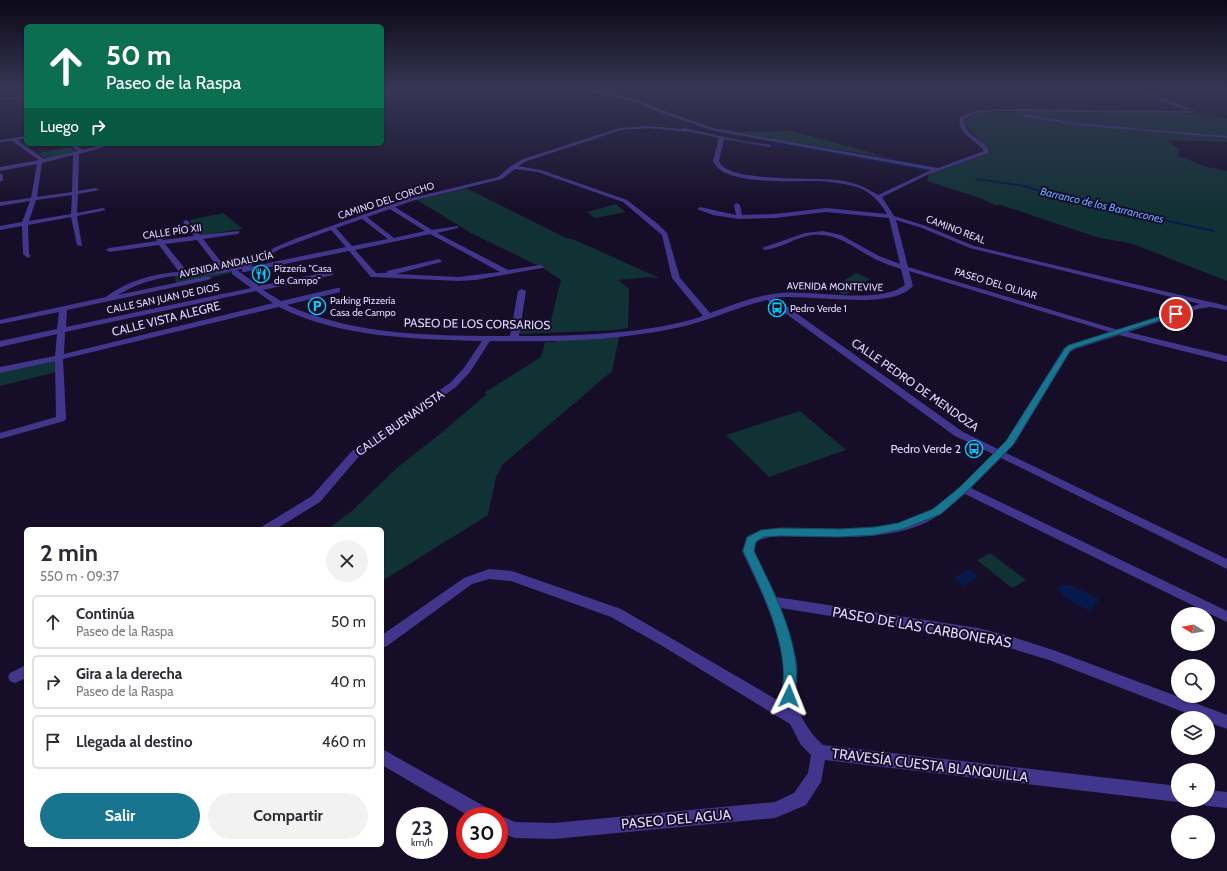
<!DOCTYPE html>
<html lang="es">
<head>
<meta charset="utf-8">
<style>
  body { margin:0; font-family:Cabin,sans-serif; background:#f2f2f3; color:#2b2b33; height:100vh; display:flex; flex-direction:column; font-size:15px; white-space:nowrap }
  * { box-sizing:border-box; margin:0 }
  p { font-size:13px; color:#7c7c81 }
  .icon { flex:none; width:22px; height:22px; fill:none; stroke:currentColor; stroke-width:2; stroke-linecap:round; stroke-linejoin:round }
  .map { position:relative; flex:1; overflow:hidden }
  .drawer { position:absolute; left:24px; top:527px; width:360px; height:320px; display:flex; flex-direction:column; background:#fff; border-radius:6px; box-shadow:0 1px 3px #0004 }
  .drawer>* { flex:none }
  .top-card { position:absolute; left:24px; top:24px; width:360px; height:122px; border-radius:6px; box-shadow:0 1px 3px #0004; background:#0b6e4f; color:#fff; overflow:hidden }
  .needle { width:26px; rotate:281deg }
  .buttons { position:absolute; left:1171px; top:607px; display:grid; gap:8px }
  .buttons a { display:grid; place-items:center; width:44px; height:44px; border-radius:50%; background:#fff; box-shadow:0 1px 3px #0004; font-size:20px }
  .speed { position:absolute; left:396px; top:807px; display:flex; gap:8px; font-size:20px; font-weight:700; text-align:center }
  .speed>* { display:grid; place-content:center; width:52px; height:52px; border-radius:50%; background:#fff; box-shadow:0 1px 3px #0004; line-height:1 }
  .speed small { font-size:10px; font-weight:400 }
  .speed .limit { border:6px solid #d22; background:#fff; color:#111 }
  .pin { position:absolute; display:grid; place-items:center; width:34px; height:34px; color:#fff; margin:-17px; border:2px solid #fff; border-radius:50%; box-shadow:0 1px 4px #0007 }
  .me { position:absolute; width:44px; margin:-22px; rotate:2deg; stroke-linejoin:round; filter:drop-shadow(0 0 3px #0008) }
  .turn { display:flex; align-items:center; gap:14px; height:84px; padding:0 16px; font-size:18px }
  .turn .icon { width:52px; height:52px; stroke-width:2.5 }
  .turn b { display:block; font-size:28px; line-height:34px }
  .then { display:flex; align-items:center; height:38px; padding:0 16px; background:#0003; gap:8px; font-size:15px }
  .round { display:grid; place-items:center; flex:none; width:42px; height:42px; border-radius:21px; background:#f2f2f3 }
  .head { display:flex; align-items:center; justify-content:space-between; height:68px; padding:0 16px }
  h1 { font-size:24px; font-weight:700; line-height:30px }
  .primary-button { display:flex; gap:8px; margin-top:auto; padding:8px 16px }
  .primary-button a { flex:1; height:46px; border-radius:24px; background:#19748f; color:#fff; font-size:16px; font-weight:700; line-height:46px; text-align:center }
  .primary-button a+a { background:#f2f2f3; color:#2b2b33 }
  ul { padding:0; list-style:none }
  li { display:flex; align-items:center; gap:12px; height:54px; margin:0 8px 6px; padding:0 8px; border:2px solid #e1e1e2; border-radius:6px }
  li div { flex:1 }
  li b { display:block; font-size:15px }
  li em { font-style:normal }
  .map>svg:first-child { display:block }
  .green { fill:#113234 }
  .water { fill:#07194a }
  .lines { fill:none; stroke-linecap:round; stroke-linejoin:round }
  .stream-far1 { stroke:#07194a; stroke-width:1.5 }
  .stream { stroke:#07194a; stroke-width:2 }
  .minor { fill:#42368c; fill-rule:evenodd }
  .route { fill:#19748f; stroke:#104b5d }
  .labels { text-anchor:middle; stroke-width:4; stroke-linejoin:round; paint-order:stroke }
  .far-street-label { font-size:10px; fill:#dfd7ff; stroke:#160e29 }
  .far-poi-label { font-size:10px; fill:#dfd7ff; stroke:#160e29; text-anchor:start }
  .far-water-label { font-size:11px; font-style:italic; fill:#65a9ff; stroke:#160e29 }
  .street-label { font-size:12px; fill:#dfd7ff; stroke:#160e29 }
  .poi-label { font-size:12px; fill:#dfd7ff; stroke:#160e29; text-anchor:end }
  .near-street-label { font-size:14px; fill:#dfd7ff; stroke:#160e29 }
</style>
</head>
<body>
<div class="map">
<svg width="1227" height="871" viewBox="0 0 1227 871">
  <rect width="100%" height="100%" fill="#160e29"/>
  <g class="green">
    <path d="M1150,111l47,3 30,5v23l-61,-2 15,10 -3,2 1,4 28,11 20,4v110l-94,-37 -37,-7 -95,-32h-6l-15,-7 -53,-17 2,-7 62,-21 -26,-30 3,-6 8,-4 18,-1z"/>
    <path d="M719,128l22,4 51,-1 102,28 -176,-29z"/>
    <path d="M70,147l7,4 -31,8 -8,-6z"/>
    <path d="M466,188l100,50 9,2 84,38 -10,-1 -31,3 11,9 -1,39 -11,2 -97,4 1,-9 29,-1 11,-44 -16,-11 -74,-36 -54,-33z"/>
    <path d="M616,204l9,8 -30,6 -8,-6z"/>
    <path d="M223,213l20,16 -42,6 -12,-15z"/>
    <path d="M232,270l3,2 -58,13 -3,-11z"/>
    <path d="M856,273l14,6 -23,15h-6l-8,-6z"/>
    <path d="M619,337l-7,34 -109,93 -7,13 -8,38 -106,66v-52h-54l24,-18 46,-44 42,-33 47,-40 -3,-1 57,-36 4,-15h10l1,-2z"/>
    <path d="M59,357l1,14 -60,15v-16z"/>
    <path d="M800,411l46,39 -77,27 -43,-42z"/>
    <path d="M990,553l36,27 -14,8 -35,-28z"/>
  </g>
  <g class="water">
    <path d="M969,569l10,7 -15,10 -11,-8z"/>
    <path d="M1062,585l11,1 26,13 -8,13 -27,-15 -6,-8z"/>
  </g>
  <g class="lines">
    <g class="stream-far1">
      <path d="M567,88l24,4"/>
      <path d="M1178,88l49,1"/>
      <path d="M645,101l24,-3 22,-10"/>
      <path d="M650,110l21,10"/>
      <path d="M678,124l18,7"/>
      <path d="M733,139l16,3"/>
      <path d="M767,144l61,9"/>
    </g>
    <g class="stream">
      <path d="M823,152l104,18"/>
      <path d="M976,179l49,7 33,11 156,34"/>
    </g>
    <g class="minor">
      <path d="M0,88h9l-9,2z"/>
      <path d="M22,88h4v10l-26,2v-2l24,-2z"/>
      <path d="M422,88h14l-54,6v-2z"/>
      <path d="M574,88l28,3 36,9 27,11 51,18 222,39 46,-17c-7,-11 -28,-17 -24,-34l15,-6 25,-2 195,2 -2,2 -193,-2 -24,2 -12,6c-1,18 25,22 25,34l-60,21 -47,23 12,19 32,10 48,20 253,60v4l-17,-3 -12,2 -70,23 99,24v6l-108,-27 -44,14 -5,3 -55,91 -9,10 221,106v10l-226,-111 -30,30 256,123v11l-262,-128c-13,10 -25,22 -40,29 -35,16 -77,14 -115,14 -17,-1 -38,-4 -54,5l-2,9 22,46 202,31 35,9 43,14 171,64v14l-19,-7v-4h-9l-150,-58 -36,-11 -35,-9 -197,-32c6,18 13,37 16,56 1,10 -1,20 -1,31 1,19 13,37 27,50l355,41v14h5l-5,2 -353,-42 -4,22 -15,23 -31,13 -221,21 -39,-1 -16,-6v-16h-3l3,-1 16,7 39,1 221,-21 19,-9 14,-20 3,-18 -10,-10 -11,-21 -131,-80 -48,-27 -100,-36 -22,-2 -17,5 -85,62 -5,2v-13l82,-57 25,-9 23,2 109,38 163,95c-4,-13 0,-26 -1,-40 -5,-40 -24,-77 -41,-113l5,-14c21,-12 45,-9 68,-9 33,1 72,3 103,-11 29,-14 52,-40 75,-63l-38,-18 -188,-136c-31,7 -60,22 -91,28 -60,13 -125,14 -186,13l-20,31 -14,15 -96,68 -40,47 -44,27h-15l2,-3 49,-30 40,-45 98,-68 14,-15 18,-27c-67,-2 -142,-3 -203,-34l-216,52 3,60 -2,2 -64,18v-6l56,-16 -1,-56 -55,12v-6l55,-11 2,-22 -57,13v-6l57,-12 2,-17 -59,12v-4l106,-23c19,-15 48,-24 73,-25l-20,-27 -50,7 -3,-2 3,-2 48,-7 -8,-10 1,-1h4l9,10 31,-4 -11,-14 3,-2 2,1 12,14 39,-4v2l-2,1 -34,5 23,29 18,-4 32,-17 21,-9 111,-39 90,-22 13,-11 12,-7 97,-31 28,-2 34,3 2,-1 58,13 30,4 -2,2 -46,-8 -5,22c8,23 101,15 125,20 12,2 23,7 34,14l53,-25 -216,-39 -54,-18 -25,-11zM648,128l43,4 28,6 -6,23c10,26 83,19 107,20 13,1 29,3 42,8 12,6 19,15 25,25l-61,-6 -51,6 -33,1 -2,-10 -3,-2 -3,2 2,10 -36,-8 -3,2 16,6 26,4 36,-1 51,-6 63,6 11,46 -21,-8 -38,-21 -18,-4 -18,2 -43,15 3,2c17,-2 31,-13 47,-15 25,-3 42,13 63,24 8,4 17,7 26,10l4,16c-26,20 -91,5 -124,8 -25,2 -48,12 -71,20l-30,-35 -13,-45 -9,-9 -31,-24 -86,-30 -23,-4 9,-5 94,-31zM515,169l23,3 85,30 39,33 10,43 31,38c-52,18 -128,20 -184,20l7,-45 -4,-2 -4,2 -8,45c-74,0 -154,0 -223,-31l53,-13v-4h-3l-56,13 -18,-11 70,-15v-4l-74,15 -22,-16 5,-1v3h3l104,-21 22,26h3l84,4 17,-1 67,-12 2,-1 -4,-2 -32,5 -71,-37 21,-5v-2l-26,4 -37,-23 17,-6 90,-22zM390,209l35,22 -31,7 -27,-21zM362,219l26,20 -36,7 -16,-18zM896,220l26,8 48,20 230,56 -82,26 -210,-63zM331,230l15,17 -97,20 31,-18zM430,234l70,38 -42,5 -62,-3 45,-12 1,-1 -3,-2 -52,12v2h-11l-21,-23zM197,240l23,30 -33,1 -22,-27zM232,271v3l19,14 -185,39 1,-17 141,-30 4,-2 -4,-2 -90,19c16,-10 37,-17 56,-19 19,-2 39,0 58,-5zM909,271l201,61 -46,16 -58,93 -8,8 -35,-17 -188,-134c34,-5 114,14 138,-12zM256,291l17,12 -209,51 1,-22z"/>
      <path d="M1127,88h6l58,21 -4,1z"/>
      <path d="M1024,114l50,9 153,13v2l-153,-13 -52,-9z"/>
      <path d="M26,136v2l-9,2 27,19 34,-8 -9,-7h5l9,6 23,-6h8l-35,10 -1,37 18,-3 3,2 -21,4 -1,19 26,-5 3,2 -29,6 5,30 -5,-1 -6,-28 -43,8 1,29 2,2 -3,2 -5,-4 -1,-28 -22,4v-4l22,-4 8,-21 -30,5v-4l31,-4 6,-34 -37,7v-4l39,-7 -27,-19 -12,1v-2zM73,155l-1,37 -35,5 5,-34zM72,195l-1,19 -42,7 7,-21z"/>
      <path d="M0,173l3,2v5l-3,2z"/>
      <path d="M26,665v13l-11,5 -5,-2 -2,-4 2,-4z"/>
      <path d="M382,749l109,61 2,6h-24l-87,-51z"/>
      <path d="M1208,790l19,2v16l-19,-2 -6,-2 -1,-4h7z"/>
    </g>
  </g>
  <linearGradient id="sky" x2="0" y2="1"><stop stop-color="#0c0817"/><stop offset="0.42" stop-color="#363654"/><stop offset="1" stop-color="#363654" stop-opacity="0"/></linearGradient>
  <rect width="1227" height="210" fill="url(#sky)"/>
  <path class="route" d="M1173,312h3l3,2 -104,34 -5,3 -57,94 -46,46 -26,23 -38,15 -28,6 -36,2 -59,-1 -17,1 -7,5 -2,9c17,35 38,75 42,114 1,10 0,21 -1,31l-2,4 -4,2 -5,-2 -2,-4c1,-10 2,-21 1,-31 -4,-40 -23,-78 -40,-114l4,-14 14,-7 19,-2 59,1 36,-2 23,-4 35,-14 27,-22 46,-46 59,-93 4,-3z"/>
  <defs>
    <symbol id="restaurant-ring" viewBox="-11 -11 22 22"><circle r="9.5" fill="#160e29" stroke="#03cdff" stroke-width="1.5"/><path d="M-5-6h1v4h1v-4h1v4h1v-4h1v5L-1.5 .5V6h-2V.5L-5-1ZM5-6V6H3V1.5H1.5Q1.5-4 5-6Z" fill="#03cdff"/></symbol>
    <symbol id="parking-ring" viewBox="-11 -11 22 22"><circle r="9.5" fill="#160e29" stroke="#03cdff" stroke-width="1.5"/><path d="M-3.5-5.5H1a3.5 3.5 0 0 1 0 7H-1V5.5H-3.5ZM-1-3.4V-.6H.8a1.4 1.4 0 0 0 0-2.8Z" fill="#03cdff"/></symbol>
    <symbol id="bus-ring" viewBox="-11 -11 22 22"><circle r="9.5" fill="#160e29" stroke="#03cdff" stroke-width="1.5"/><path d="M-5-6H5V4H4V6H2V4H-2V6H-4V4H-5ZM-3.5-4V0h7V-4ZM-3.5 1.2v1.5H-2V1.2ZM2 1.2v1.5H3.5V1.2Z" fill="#03cdff"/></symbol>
  </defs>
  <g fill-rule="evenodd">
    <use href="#restaurant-ring" x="251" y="264" width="20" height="20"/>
    <use href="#parking-ring" x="307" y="296" width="20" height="20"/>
    <use href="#bus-ring" x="767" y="298" width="20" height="20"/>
    <use href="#bus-ring" x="964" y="439" width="20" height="20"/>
  </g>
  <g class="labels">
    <g class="far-street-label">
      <text transform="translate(386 200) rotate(-18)" y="4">CAMINO DEL CORCHO</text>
      <text transform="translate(956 229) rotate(21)" y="4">CAMINO REAL</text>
      <text transform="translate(172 231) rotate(-8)" y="4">CALLE PÍO XII</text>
      <text transform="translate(226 264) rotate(-12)" y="4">AVENIDA ANDALUCÍA</text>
      <text transform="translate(996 283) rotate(17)" y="4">PASEO DEL OLIVAR</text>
      <text transform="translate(835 286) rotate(1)" y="4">AVENIDA MONTEVIVE</text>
      <text transform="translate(163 298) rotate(-12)" y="4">CALLE SAN JUAN DE DIOS</text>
    </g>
    <g class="far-poi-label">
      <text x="274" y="272">Pizzería "Casa<tspan x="274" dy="12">de Campo"</tspan></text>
      <text x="330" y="304">Parking Pizzería<tspan x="330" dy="12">Casa de Campo</tspan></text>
      <text x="790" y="312">Pedro Verde 1</text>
    </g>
    <g class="far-water-label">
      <text transform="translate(1102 205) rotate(13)" y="4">Barranco de los Barrancones</text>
    </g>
    <g class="street-label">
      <text transform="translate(166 319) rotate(-14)" y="4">CALLE VISTA ALEGRE</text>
      <text transform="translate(477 324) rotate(1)" y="4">PASEO DE LOS CORSARIOS</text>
      <text transform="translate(915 385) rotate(35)" y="4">CALLE PEDRO DE MENDOZA</text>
      <text transform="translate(400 423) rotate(-35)" y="4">CALLE BUENAVISTA</text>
    </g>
    <g class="poi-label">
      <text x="961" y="453">Pedro Verde 2</text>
    </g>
    <g class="near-street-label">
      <text transform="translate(922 627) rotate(10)" y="5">PASEO DE LAS CARBONERAS</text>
      <text transform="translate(930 765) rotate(7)" y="5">TRAVESÍA CUESTA BLANQUILLA</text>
      <text transform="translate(676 819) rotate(-5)" y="5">PASEO DEL AGUA</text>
    </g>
  </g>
</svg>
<div class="buttons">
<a><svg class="needle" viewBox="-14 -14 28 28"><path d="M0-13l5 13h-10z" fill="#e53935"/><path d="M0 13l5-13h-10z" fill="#7c7c81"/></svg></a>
<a><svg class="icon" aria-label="search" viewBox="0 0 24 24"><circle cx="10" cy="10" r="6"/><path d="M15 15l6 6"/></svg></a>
<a><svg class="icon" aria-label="layers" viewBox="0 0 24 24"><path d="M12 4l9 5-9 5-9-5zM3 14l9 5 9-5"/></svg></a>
<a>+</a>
<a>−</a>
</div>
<div class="speed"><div>23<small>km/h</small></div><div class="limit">30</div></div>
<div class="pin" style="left:1176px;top:314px;background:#d93025"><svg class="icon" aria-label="arrive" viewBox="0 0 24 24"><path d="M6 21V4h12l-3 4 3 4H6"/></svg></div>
<svg class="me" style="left:789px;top:696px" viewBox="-20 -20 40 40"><path d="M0-17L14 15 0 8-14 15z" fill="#19748f" stroke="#fff" stroke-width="4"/></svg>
<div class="top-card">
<div class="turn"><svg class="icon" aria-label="ahead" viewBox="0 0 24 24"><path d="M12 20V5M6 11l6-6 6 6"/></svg><div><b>50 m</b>Paseo de la Raspa</div></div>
<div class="then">Luego<svg class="icon" aria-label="right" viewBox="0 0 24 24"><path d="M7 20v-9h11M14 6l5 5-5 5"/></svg></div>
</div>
<section class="drawer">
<div class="head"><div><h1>2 min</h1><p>550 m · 09:37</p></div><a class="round"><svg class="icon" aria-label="close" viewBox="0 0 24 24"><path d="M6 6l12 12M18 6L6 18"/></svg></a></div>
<ul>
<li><svg class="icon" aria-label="ahead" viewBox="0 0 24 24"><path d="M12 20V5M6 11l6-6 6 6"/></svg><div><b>Continúa</b><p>Paseo de la Raspa</p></div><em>50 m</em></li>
<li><svg class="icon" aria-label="right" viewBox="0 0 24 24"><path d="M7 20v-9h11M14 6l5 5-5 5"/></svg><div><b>Gira a la derecha</b><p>Paseo de la Raspa</p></div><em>40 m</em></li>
<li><svg class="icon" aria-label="arrive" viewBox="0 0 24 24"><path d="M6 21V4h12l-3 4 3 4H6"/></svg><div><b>Llegada al destino</b></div><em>460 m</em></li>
</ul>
<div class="primary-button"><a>Salir</a><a>Compartir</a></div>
</section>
</div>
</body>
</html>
